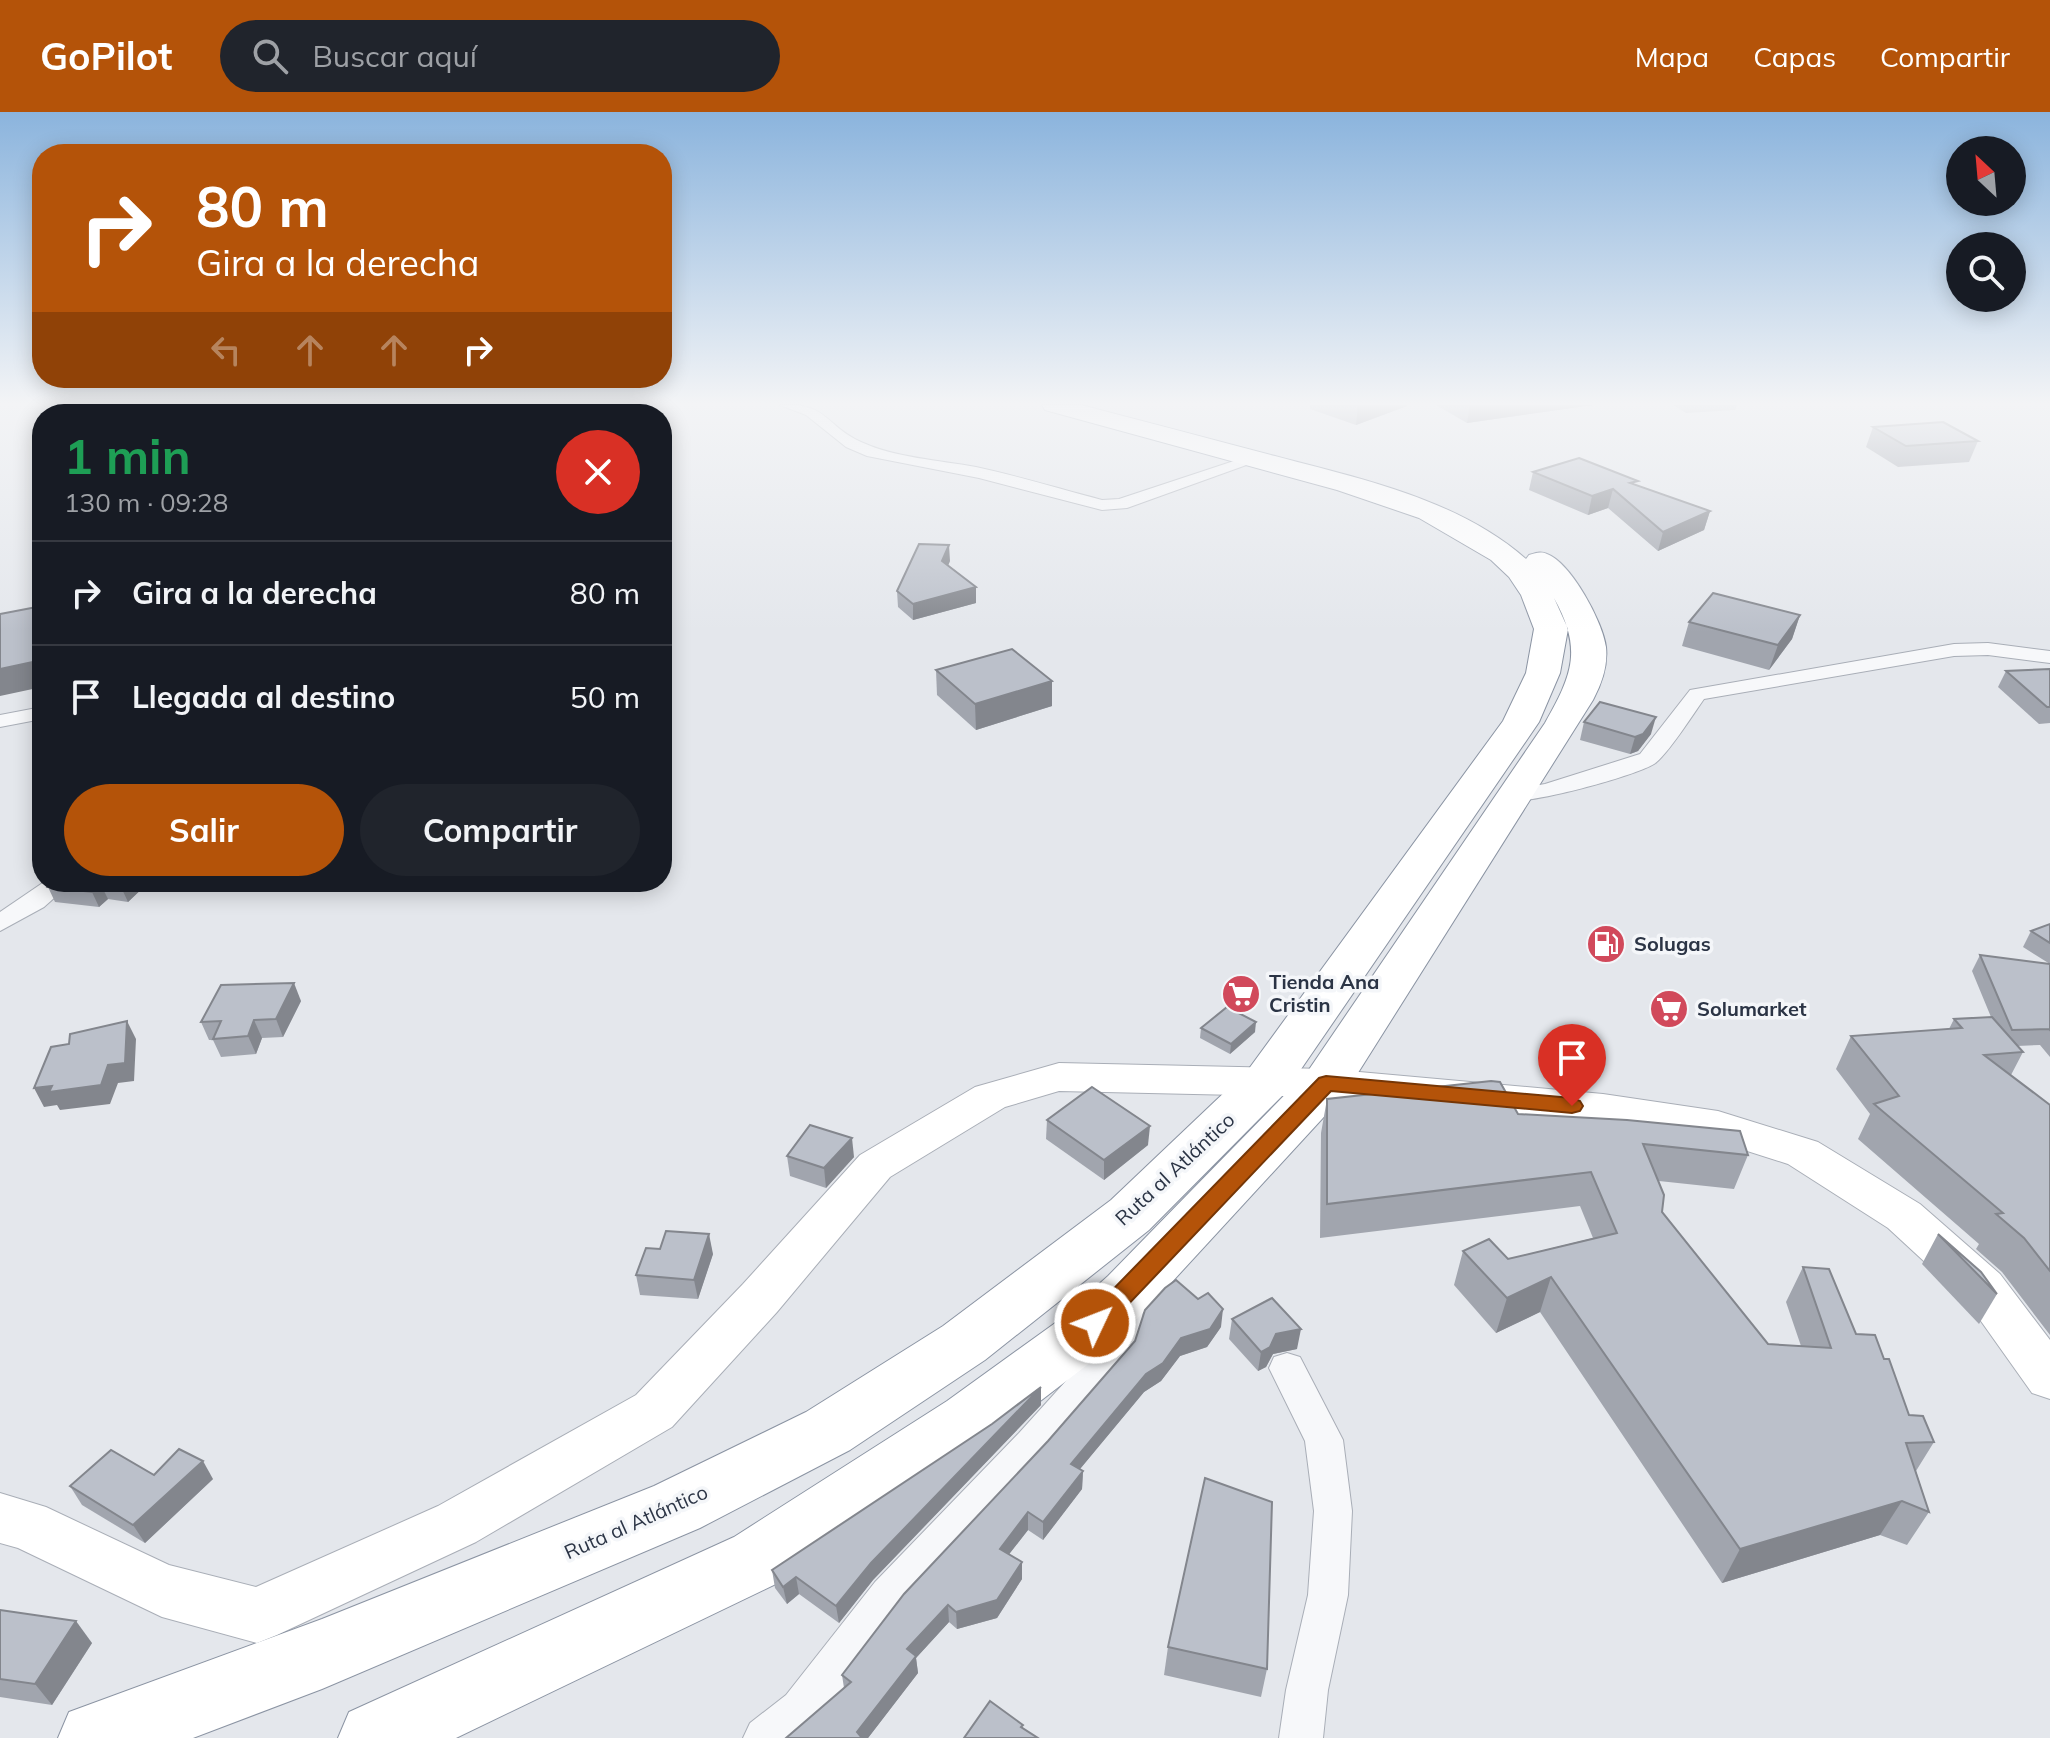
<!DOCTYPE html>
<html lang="es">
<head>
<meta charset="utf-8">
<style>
  body { margin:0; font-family:Mulish,sans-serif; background:#20242c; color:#f1f3f6; height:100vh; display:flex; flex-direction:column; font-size:30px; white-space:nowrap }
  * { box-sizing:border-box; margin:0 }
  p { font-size:26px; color:#9ea1a6 }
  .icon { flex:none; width:44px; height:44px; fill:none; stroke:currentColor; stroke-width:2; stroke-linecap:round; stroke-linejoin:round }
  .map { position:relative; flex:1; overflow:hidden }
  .drawer { position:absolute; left:32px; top:292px; width:640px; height:488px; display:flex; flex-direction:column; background:#171b24; border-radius:32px; box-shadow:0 4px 20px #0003 }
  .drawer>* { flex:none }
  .banner { position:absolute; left:32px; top:32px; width:640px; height:244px; border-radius:32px; box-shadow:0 4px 20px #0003; background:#b45309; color:#fff; overflow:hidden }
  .needle { width:52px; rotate:334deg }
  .fabs { position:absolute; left:1946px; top:24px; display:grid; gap:16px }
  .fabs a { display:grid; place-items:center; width:80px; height:80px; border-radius:50%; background:#171b24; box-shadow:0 4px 20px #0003; font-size:40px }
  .pin { position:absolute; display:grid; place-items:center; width:68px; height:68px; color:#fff; margin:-82px -34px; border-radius:50% 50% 50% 0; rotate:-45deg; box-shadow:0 0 8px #0007 }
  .pin .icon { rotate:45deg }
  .me { position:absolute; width:88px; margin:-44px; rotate:47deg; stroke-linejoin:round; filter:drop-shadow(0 0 6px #0008) }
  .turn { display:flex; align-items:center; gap:28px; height:168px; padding:0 32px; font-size:36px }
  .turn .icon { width:104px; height:104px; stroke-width:2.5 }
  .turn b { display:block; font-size:56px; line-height:68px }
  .lanes { display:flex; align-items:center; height:76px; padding:0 32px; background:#0003; justify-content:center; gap:40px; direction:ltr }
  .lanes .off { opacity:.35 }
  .round { display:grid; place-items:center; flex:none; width:84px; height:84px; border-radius:42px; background:#20242c }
  .summary { display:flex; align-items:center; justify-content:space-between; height:136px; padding:0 32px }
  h1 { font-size:48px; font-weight:700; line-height:60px; color:#1e9e55 }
  .primary-button { display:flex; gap:16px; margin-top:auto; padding:16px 32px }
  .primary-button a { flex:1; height:92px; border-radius:48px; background:#b45309; color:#fff; font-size:32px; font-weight:700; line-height:92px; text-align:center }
  .primary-button a+a { background:#20242c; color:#f1f3f6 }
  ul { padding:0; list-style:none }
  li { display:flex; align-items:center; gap:24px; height:104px; padding:0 32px; border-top:2px solid #363941 }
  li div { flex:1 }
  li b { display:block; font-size:30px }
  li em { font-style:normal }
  header { display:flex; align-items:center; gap:48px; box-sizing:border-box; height:112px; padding:0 40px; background:#b45309; color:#fff }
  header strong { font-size:38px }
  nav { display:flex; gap:44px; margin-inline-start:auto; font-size:28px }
  .search { width:560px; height:72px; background:#20242c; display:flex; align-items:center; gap:20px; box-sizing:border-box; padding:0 28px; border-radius:44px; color:#9ea1a6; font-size:30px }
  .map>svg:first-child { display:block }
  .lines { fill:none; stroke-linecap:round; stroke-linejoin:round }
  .street-casing { stroke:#a9aeb7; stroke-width:2 }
  .secondary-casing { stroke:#a9aeb7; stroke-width:2 }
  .highway-casing { stroke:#8b94a3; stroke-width:2 }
  .street { fill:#f7f8fa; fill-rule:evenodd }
  .secondary { fill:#fff; fill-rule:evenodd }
  .highway { fill:#fff; fill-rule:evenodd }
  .wall { fill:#a1a5ae }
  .shaded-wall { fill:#83868d }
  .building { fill:#bbc0ca; stroke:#83868d; stroke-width:2 }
  .route { fill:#b45309; stroke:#753606; stroke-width:2 }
  .labels { text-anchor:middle; stroke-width:7; stroke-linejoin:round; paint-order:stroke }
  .poi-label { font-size:20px; font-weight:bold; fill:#2b3445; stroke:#f4f6f9; text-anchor:start }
  .street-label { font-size:20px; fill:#2b3445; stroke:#f4f6f9 }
</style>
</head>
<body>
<header>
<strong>GoPilot</strong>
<div class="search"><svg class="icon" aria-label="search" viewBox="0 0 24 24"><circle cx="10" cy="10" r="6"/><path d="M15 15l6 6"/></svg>Buscar aquí</div>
<nav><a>Mapa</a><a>Capas</a><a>Compartir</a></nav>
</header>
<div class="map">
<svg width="2050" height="1626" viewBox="0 0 2050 1626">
  <rect width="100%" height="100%" fill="#e4e7ec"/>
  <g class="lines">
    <defs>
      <g id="street">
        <path d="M603,293h28l-30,9h-29l2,-3z"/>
        <path d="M780,293c48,-3 45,21 81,37 35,16 77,18 115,25 42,9 84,22 126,33l17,-1 130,-43 6,-2 8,5 -136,49 -25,2 -123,-32 -112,-22 -21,-9 -40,-32z"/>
        <path d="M1988,531l62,8v12l-62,-8 -34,1 -250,43c-10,14 -38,58 -50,65 -19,12 -125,41 -145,36l-4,-5 4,-5 36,-6 95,-30 50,-64 264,-46z"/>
        <path d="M42,595v12l-42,8v-12z"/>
        <path d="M44,770h28l-28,25 -44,24v-19z"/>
        <path d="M1127,1174l12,4c9,18 1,50 -8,67l-86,100 -142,153 -87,115 -16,13h-57l7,-15 36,-28 89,-113 144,-149 83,-92 8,-41 5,-10z"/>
        <path d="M1287,1241l13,4 43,83 9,71 -4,84 -20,95 -5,48h-44l7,-48 22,-95 6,-84 -9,-70 -36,-73 5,-11z"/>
      </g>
      <path id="secondary" d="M1059,951l267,6 277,25 115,17 100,31 102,62 80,70 50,66v59l-18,-6 -66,-93 -78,-72 -100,-64 -72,-23 -113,-17 -277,-27 -267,-6 -54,16 -115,70 -113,135 -105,115 -196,115 -199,93 -20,8 -95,-26 -144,-69 -18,-5v-50l46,14 123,58 87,22 182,-81 198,-111 107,-111 117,-129 115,-68z"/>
      <path id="highway" d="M1042,293h39c65,17 130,34 194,51 86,23 183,43 251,103l3,-4c7,-2 12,-4 18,-1 24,9 56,68 59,93 2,19 -4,36 -13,53l-249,395 -196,213 -48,47 -109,84 -209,142 -326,157h-118l11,-26 385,-175 213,-136 111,-80 50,-45 200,-205 237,-348c27,-48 38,-73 9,-125l14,31 -8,44 -21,49 -255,372 -135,136 -164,130 -135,90 -150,78 -378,161 -129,49h-135l11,-26 253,-93 332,-133 152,-74 137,-86 168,-126 137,-130 255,-349 23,-48 8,-44 -13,-34 -12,-18 -18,-17 -72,-42 -82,-28 -292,-80z"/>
    </defs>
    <use href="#street" class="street-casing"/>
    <use href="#secondary" class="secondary-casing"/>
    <use href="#highway" class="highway-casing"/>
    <use href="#street" class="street"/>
    <use href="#secondary" class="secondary"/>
    <use href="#highway" class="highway"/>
  </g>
  <g class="wall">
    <path d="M1310,293h97v1l-51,19 -46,-16z"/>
    <path d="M1436,293h157l-126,18z"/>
    <path d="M1673,293h64l-2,5 -49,3z"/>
    <path d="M1873,315l105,14 -9,21 -71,5 -32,-20z"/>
    <path d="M1533,360l104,14 73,25 -6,19 -46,21 -50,-43 -20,7 -59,-25z"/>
    <path d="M950,449l-2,4 28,22v16l-63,17 -15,-13 -1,-16z"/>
    <path d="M1800,503l-8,24 -23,31 -87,-24 7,-24z"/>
    <path d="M2050,557v54l-11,1 -41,-37 8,-16z"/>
    <path d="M936,558l116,36 -76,24 -39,-35z"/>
    <path d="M1584,610l67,12 -13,17 -8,3 -50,-14z"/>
    <path d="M149,770l-21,20 -20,-3 -9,8 -44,-5 -7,-15z"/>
    <path d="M2050,812v133l-10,-12 -23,1 6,6 -12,23 39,30v230l-48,-63 -26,-23 3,-5 -121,-105 12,-25 -34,-45 15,-33 98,-7 5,-10 37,-2 -19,-46 8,-16 70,9 -27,-17 8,-16z"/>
    <path d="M301,889l-18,36 -21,1 -6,16 -35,3 -8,-17h-4l-8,-18z"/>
    <path d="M1201,916l54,4 -25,22 -30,-16z"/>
    <path d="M1327,987l191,15 230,41 -14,34 -75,-8 3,31 106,132 33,2 -15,-44 17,-35 53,67 28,25 25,56 25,27 -18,29 13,41 -22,33 -27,-10 -158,48 -182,-271 -44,21 -42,-48 9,-34 45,8 85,-21 -13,-32 -260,32 1,-105z"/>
    <path d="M1047,1008l101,25 -44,35 -58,-41z"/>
    <path d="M787,1044l67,1 -28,31 -36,-12z"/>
    <path d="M1938,1122l59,60 -18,30 -57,-60z"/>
    <path d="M660,1137l53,5 -15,45 -58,-4 -4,-20z"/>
    <path d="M1232,1207l65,30 -24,5 -7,13 -8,4 -29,-32z"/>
    <path d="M1221,1215l-14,20 -27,9 -19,25 -17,11 -64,77 3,2 -1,18 -39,51 -15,-10 -19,24 13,25 -25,39 -40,11 -8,-7 -33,36 2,15 -50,65h-82l58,-50 -2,-13 206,-234z"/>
    <path d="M1041,1275v18l-168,175 -34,43 -40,-29 -12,10 -12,-16 -3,-18 220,-146z"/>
    <path d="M154,1363l59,4 -68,64 -63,-38 -12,-19z"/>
    <path d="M0,1498l92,33 -40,62 -52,-8z"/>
    <path d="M1168,1535l99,22 -6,28 -97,-22z"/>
  </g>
  <g class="shaded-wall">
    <path d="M1358,293h49v1l-51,19z"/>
    <path d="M1470,293h123l-126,18z"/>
    <path d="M1613,377l-5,19 -20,7 4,-19z"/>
    <path d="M1710,399l-6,19 -46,21 5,-19z"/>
    <path d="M949,433l1,16 -7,16 -1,-16z"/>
    <path d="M976,475v16l-63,17v-16z"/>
    <path d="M1800,503l-8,24 -23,31 9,-25z"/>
    <path d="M42,548v27l-42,9v-27z"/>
    <path d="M1052,569v25l-76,24 -1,-26z"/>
    <path d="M1656,605l-5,17 -13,17 -8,3 5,-17z"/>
    <path d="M126,770h23l-21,20 -7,-15z"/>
    <path d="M101,773l7,14 -9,8 -7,-15z"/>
    <path d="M294,871l7,18 -18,36 -7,-18z"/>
    <path d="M254,908l8,18 -6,16 -8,-18z"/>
    <path d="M127,909l9,18 -2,42 -16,2 -8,21 -50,6 -3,-5 -13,2 -10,-19 74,-23z"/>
    <path d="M1256,910l-1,10 -25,22 1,-10z"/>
    <path d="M1150,1014l-2,19 -44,35v-20z"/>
    <path d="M852,1026l2,19 -28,31 -2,-20z"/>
    <path d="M709,1122l4,20 -15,45 -4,-19z"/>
    <path d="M1551,1165l-11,35 -44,21 11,-35z"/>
    <path d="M1223,1197l-2,18 -14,20 -27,9 -19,25 -17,11 -74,89 1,-17 75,-90 35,-36z"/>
    <path d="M1301,1217l-4,20 -24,5 -7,13 -8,4 3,-19 15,-18z"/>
    <path d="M1041,1275v18l-168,175 -34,43 -3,-17 35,-43z"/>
    <path d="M203,1349l10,18 -68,64 -12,-18z"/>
    <path d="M1083,1359l-1,18 -39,51v-18z"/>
    <path d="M1902,1389l-22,34 -158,48 18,-34z"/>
    <path d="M1028,1400v18l-28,36v-17z"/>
    <path d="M1022,1450v17l-25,39 -40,11 -1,-17z"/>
    <path d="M796,1465l3,17 -12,10 -4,-17z"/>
    <path d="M948,1493l1,17 -33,36 2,15 -50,65h-10l-1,-6 50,-83z"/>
    <path d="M76,1509l16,22 -40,62 -17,-21z"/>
  </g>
  <g class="building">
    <path d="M1943,310l35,19 -72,5 -33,-19z"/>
    <path d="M1579,346l59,23 -8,2 80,28 -47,21 -50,-43 -21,7 -59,-24z"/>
    <path d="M919,432l30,1 -7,16 34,26 -63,17 -16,-13z"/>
    <path d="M1713,481l87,22 -22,30 -89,-23z"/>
    <path d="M42,494v54l-42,9v-55z"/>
    <path d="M1012,537l40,32 -77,23 -39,-34z"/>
    <path d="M2050,557v38h-3l-41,-36z"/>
    <path d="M1600,590l56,15 -13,17 -8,3 -51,-15z"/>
    <path d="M54,770h72l-5,5 -20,-2 -9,7 -44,-5z"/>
    <path d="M2050,812v19l-19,-12z"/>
    <path d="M1980,843l70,9v66l-1,-1 -37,1z"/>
    <path d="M294,871l-18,36 -22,1 -6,16 -35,3 8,-18 -20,1 20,-37z"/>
    <path d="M1227,895l29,15 -25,22 -30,-16z"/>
    <path d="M1992,905l31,35 -39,3 66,50v166l-26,-33 -28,-24 7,-1 -129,-109 25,-8 -48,-60 111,-8 -8,-9z"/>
    <path d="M127,909l-2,42 -17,2 -7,20 -52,7 3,-6 -18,2 17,-41 18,-3 1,-10z"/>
    <path d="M1491,969l9,1 18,32 109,6 113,11 8,24 -105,-11 21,51 -2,17 106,132 63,4 -28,-81 26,2 27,65 19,1 9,24h5l20,56 14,1 11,26 -28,1 23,69 -27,-11 -162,48 -189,-272 -44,21 -44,-47 26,-12 19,20 109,-26 -26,-61 -264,32v-105z"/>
    <path d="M1092,975l58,39 -46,34 -57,-40z"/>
    <path d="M810,1013l42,13 -28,30 -37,-12z"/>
    <path d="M666,1119l43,3 -15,46 -58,-5 10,-27 14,1z"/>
    <path d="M1938,1122l43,38 16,22z"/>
    <path d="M1176,1168l22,19 10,-6 15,16 -13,20 -29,9 -18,25 -17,11 -75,90 12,7 -40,51 -15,-10 -28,37 22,13 -25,38 -41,12 -8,-7 -41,44 9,7 -59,76 5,6h-76l65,-56 -9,-7 62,-81 144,-153 87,-100 10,-31 20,-22z"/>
    <path d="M1272,1186l29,31 -25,5 -6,13 -9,5 -29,-33z"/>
    <path d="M1041,1275l-170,176 -35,43 -40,-29 -13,10 -11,-17 220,-146z"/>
    <path d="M179,1337l24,12 -70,64 -63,-39 41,-36 43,25z"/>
    <path d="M1205,1366l67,24 -5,167 -99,-22z"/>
    <path d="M0,1498l76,11 -41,63 -35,-5z"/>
    <path d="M990,1589l33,24 -2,2 17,11h-74z"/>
  </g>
  <linearGradient id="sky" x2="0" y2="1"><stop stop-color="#8bb4dd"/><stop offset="0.56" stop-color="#f3f4f6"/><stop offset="1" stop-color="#f3f4f6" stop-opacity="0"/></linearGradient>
  <rect width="2050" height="520" fill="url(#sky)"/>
  <path class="route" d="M1326,964l246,22 8,3 3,5 -3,5 -8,2 -241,-22 -227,239 -9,3 -8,-3 -4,-7 4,-7 232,-238z"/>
  <defs>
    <symbol id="fuel-disc" viewBox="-11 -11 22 22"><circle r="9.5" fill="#d1495b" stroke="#f4f6f9"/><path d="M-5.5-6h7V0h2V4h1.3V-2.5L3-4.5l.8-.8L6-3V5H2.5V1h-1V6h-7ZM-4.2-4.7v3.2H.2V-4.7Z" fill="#fff"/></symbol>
    <symbol id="supermarket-disc" viewBox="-11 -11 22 22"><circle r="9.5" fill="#d1495b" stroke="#f4f6f9"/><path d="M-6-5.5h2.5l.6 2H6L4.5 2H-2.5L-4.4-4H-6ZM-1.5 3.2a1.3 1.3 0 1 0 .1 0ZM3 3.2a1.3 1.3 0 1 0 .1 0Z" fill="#fff"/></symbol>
  </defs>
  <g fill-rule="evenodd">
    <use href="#fuel-disc" x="1584" y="810" width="44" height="44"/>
    <use href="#supermarket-disc" x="1219" y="860" width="44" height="44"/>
    <use href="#supermarket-disc" x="1647" y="875" width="44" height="44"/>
  </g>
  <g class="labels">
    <g class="poi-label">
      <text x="1634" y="839">Solugas</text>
      <text x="1269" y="877">Tienda Ana<tspan x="1269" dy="23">Cristin</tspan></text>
      <text x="1697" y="904">Solumarket</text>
    </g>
    <g class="street-label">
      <text transform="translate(1175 1057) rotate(-43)" y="7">Ruta al Atlántico</text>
      <text transform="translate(636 1410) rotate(-24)" y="7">Ruta al Atlántico</text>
    </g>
  </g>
</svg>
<div class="fabs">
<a><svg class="needle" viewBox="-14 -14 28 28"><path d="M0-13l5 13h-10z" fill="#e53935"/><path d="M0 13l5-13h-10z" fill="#9ea1a6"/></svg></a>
<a><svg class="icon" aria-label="search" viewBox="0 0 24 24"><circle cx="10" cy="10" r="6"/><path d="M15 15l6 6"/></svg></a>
</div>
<div class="pin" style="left:1572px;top:994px;background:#d93025"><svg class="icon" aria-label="arrive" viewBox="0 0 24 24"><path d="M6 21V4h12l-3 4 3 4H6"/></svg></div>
<svg class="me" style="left:1095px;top:1211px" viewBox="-20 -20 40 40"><circle r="17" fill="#b45309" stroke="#fff" stroke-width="3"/><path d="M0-11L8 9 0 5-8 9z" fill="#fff"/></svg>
<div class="banner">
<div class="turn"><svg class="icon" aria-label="right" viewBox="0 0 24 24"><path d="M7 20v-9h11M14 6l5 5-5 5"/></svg><div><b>80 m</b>Gira a la derecha</div></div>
<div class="lanes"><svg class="icon off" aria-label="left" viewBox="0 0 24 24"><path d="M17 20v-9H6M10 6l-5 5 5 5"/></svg><svg class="icon off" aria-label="ahead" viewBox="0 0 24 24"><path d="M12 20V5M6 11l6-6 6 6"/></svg><svg class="icon off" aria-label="ahead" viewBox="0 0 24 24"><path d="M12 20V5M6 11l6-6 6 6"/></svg><svg class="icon" aria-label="right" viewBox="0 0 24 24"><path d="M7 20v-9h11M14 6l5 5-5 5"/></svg></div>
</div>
<section class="drawer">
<div class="summary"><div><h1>1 min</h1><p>130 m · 09:28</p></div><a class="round" style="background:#d93025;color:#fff"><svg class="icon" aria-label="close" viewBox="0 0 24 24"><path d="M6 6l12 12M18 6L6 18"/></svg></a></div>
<ul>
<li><svg class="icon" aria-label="right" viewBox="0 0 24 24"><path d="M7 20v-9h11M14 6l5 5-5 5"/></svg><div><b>Gira a la derecha</b></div><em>80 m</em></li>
<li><svg class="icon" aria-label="arrive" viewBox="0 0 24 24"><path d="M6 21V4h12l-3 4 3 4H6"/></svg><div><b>Llegada al destino</b></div><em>50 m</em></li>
</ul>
<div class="primary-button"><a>Salir</a><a>Compartir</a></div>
</section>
</div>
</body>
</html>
